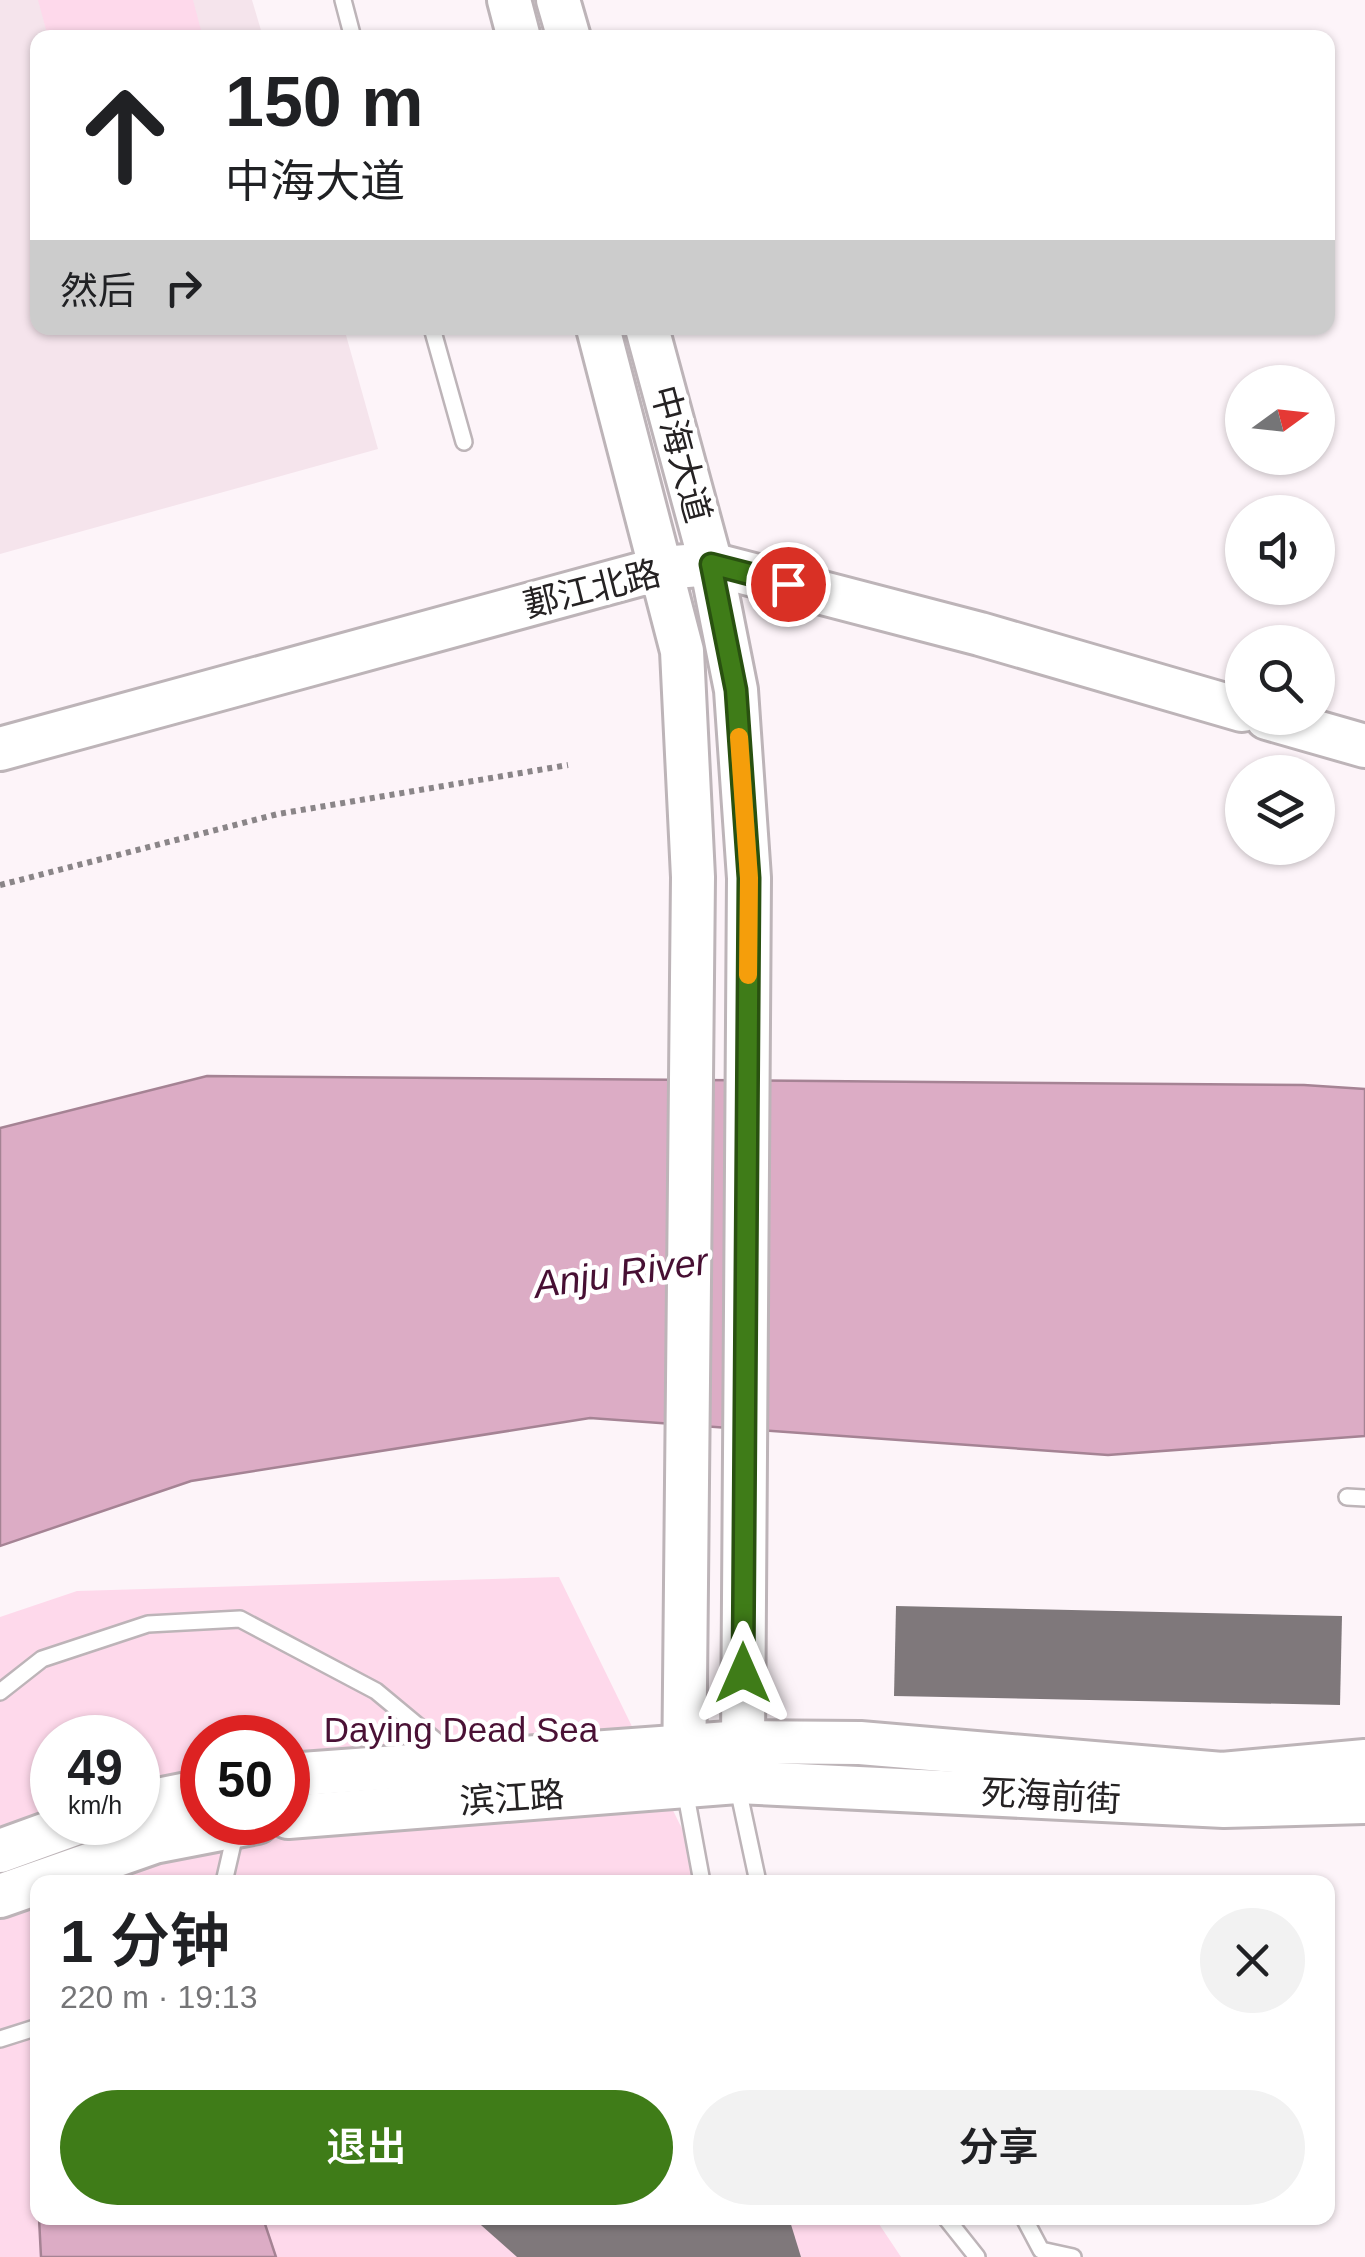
<!DOCTYPE html>
<html lang="zh">
<head>
<meta charset="utf-8">
<style>
  body { margin:0; font-family:Arial,"Noto Sans SC",sans-serif; background:#f2f2f2; color:#202124; height:100vh; display:flex; flex-direction:column; font-size:38px; white-space:nowrap }
  * { box-sizing:border-box; margin:0 }
  p { font-size:32px; color:#757577 }
  .icon { flex:none; width:55px; height:55px; fill:none; stroke:currentColor; stroke-width:2; stroke-linecap:round; stroke-linejoin:round }
  .map { position:relative; flex:1; overflow:hidden }
  .side { position:absolute; left:30px; top:1875px; width:1305px; height:350px; display:flex; flex-direction:column; background:#fff; border-radius:20px; box-shadow:0 2px 8px #0004 }
  .side>* { flex:none }
  .banner { position:absolute; left:30px; top:30px; width:1305px; height:305px; border-radius:20px; box-shadow:0 2px 8px #0004; background:#fff; color:#202124; overflow:hidden }
  .needle { width:65px; rotate:75deg }
  .fabs { position:absolute; left:1225px; top:365px; display:grid; gap:20px }
  .fabs a { display:grid; place-items:center; width:110px; height:110px; border-radius:50%; background:#fff; box-shadow:0 2px 8px #0004; font-size:50px }
  .speed { position:absolute; left:30px; top:1715px; display:flex; gap:20px; font-size:50px; font-weight:700; text-align:center }
  .speed>* { display:grid; place-content:center; width:130px; height:130px; border-radius:50%; background:#fff; box-shadow:0 2px 8px #0004; line-height:1 }
  .speed small { font-size:25px; font-weight:400 }
  .speed .limit { border:15px solid #d22; background:#fff; color:#111 }
  .pin { position:absolute; display:grid; place-items:center; width:85px; height:85px; color:#fff; margin:-42px; border:5px solid #fff; border-radius:50%; box-shadow:0 2px 10px #0007 }
  .me { position:absolute; width:110px; margin:-55px; rotate:0deg; stroke-linejoin:round; filter:drop-shadow(0 0 8px #0008) }
  .turn { display:flex; align-items:center; gap:35px; height:210px; padding:0 30px; font-size:45px }
  .turn .icon { width:130px; height:130px; stroke-width:2.5 }
  .turn b { display:block; font-size:70px; line-height:85px }
  .then { display:flex; align-items:center; height:95px; padding:0 30px; background:#0003; gap:20px; font-size:38px }
  .round { display:grid; place-items:center; flex:none; width:105px; height:105px; border-radius:52px; background:#f2f2f2 }
  .summary { display:flex; align-items:center; justify-content:space-between; height:170px; padding:0 30px }
  h1 { font-size:60px; font-weight:600; line-height:75px }
  .primary-button { display:flex; gap:20px; margin-top:auto; padding:20px 30px }
  .primary-button a { flex:1; height:115px; border-radius:60px; background:#3f7c18; color:#fff; font-size:40px; font-weight:600; line-height:115px; text-align:center }
  .primary-button a+a { background:#f2f2f2; color:#202124 }
  .map>svg:first-child { display:block }
  .built { fill:#f5e4ec }
  .green { fill:#fed9eb; fill-rule:evenodd }
  .water { fill:#dcacc5; stroke:#a58394; stroke-width:2.5 }
  .building { fill:#7f787b }
  .lines { fill:none; stroke-linecap:round; stroke-linejoin:round }
  .lane-casing { stroke:#bdb4b8; stroke-width:20 }
  .secondary-casing { stroke:#bdb4b8; stroke-width:48 }
  .path { stroke:#8a8588; stroke-width:6; stroke-dasharray:5 5; stroke-linecap:butt }
  .lane { stroke:#fff; stroke-width:15 }
  .secondary { stroke:#fff; stroke-width:42 }
  .route-casing { stroke:#295110; stroke-width:25 }
  .route { stroke:#3f7c18; stroke-width:18 }
  .slow { stroke:#f59e0b; stroke-width:18 }
  .labels { text-anchor:middle; stroke-width:9; stroke-linejoin:round; paint-order:stroke }
  .street-label { font-size:35px; fill:#252223; stroke:#fff }
  .park-label { font-size:35px; fill:#4a1135; stroke:#fff }
  .water-label { font-size:38px; font-style:italic; fill:#470f33; stroke:#fff }
</style>
</head>
<body>
<div class="map">
<svg width="1365" height="2257" viewBox="0 0 1365 2257">
  <rect width="100%" height="100%" fill="#fdf4f9"/>
  <path class="built" d="M0,0h252l11,37 -225,1v290h306l34,121 -378,105z"/>
  <g class="green">
    <path d="M38,0h155l9,34 -154,3z"/>
    <path d="M559,1577l149,305h-670v336h837l26,39h-901v-640l77,-26zM52,1738h86v84h-86zM202,1738h86v84h-86z"/>
  </g>
  <g class="water">
    <path d="M207,1076l1097,9 61,4v347l-257,19 -518,-37 -399,63 -191,65v-418z"/>
    <path d="M39,2218h224l13,39h-235z"/>
  </g>
  <g class="building">
    <path d="M896,1606l446,10 -2,89 -446,-9z"/>
    <path d="M473,2218h316l12,39h-284z"/>
  </g>
  <g class="lines">
    <defs>
      <g id="lane">
        <path d="M343,0l10,38"/>
        <path d="M432,328l32,114"/>
        <path d="M1347,1497l18,1"/>
        <path d="M0,1692l42,-33 106,-35 92,-5 136,72 77,64"/>
        <path d="M737,1784l21,98"/>
        <path d="M685,1790l17,92"/>
        <path d="M224,1882l12,-52"/>
        <path d="M0,2039l38,-12"/>
        <path d="M946,2218l31,39"/>
        <path d="M1024,2218l17,32 32,7"/>
      </g>
      <g id="secondary">
        <path d="M509,0l10,38"/>
        <path d="M558,0l11,38"/>
        <path d="M598,328l84,323 11,226 -9,909"/>
        <path d="M647,328l64,236 25,126 13,188 -6,864 -6,40"/>
        <path d="M1267,718l98,28"/>
        <path d="M0,749l663,-181 48,-4 269,70 262,76"/>
        <path d="M288,1775l455,-33 117,1 362,31 143,-13"/>
        <path d="M138,1804l64,-13"/>
        <path d="M288,1817l449,-35 487,24 141,-4"/>
        <path d="M0,1851l80,-29"/>
        <path d="M0,1896l154,-54 103,-20"/>
      </g>
    </defs>
    <use href="#lane" class="lane-casing"/>
    <use href="#secondary" class="secondary-casing"/>
    <path class="path" d="M0,885l278,-71 290,-49"/>
    <use href="#lane" class="lane"/>
    <use href="#secondary" class="secondary"/>
  </g>
  <g class="lines">
    <defs>
      <path id="route" d="M743,1673l6,-795 -13,-188 -25,-126 77,20"/>
    </defs>
    <use href="#route" class="route-casing"/>
    <use href="#route" class="route"/>
    <path class="slow" d="M739,737l10,141 -1,97"/>
  </g>
  <g class="labels">
    <g class="street-label">
      <text transform="translate(681 454) rotate(75)" y="12">中海大道</text>
      <text transform="translate(592 589) rotate(-14)" y="12">郪江北路</text>
      <text transform="translate(1051 1796) rotate(3)" y="12">死海前街</text>
      <text transform="translate(512 1798) rotate(-4)" y="12">滨江路</text>
    </g>
    <g class="park-label">
      <text x="461" y="1742">Daying Dead Sea</text>
    </g>
    <g class="water-label">
      <text transform="translate(621 1273) rotate(-8)" y="13">Anju River</text>
    </g>
  </g>
</svg>
<div class="fabs">
<a><svg class="needle" viewBox="-14 -14 28 28"><path d="M0-13l5 13h-10z" fill="#e53935"/><path d="M0 13l5-13h-10z" fill="#757577"/></svg></a>
<a><svg class="icon" aria-label="sound" viewBox="0 0 24 24"><path d="M4 9h4l5-4v14l-5-4H4zM17 9q2 3 0 6"/></svg></a>
<a><svg class="icon" aria-label="search" viewBox="0 0 24 24"><circle cx="10" cy="10" r="6"/><path d="M15 15l6 6"/></svg></a>
<a><svg class="icon" aria-label="layers" viewBox="0 0 24 24"><path d="M12 4l9 5-9 5-9-5zM3 14l9 5 9-5"/></svg></a>
</div>
<div class="speed"><div>49<small>km/h</small></div><div class="limit">50</div></div>
<div class="pin" style="left:788px;top:584px;background:#d93025"><svg class="icon" aria-label="arrive" viewBox="0 0 24 24"><path d="M6 21V4h12l-3 4 3 4H6"/></svg></div>
<svg class="me" style="left:743px;top:1673px" viewBox="-20 -20 40 40"><path d="M0-17L14 15 0 8-14 15z" fill="#3f7c18" stroke="#fff" stroke-width="4"/></svg>
<div class="banner">
<div class="turn"><svg class="icon" aria-label="ahead" viewBox="0 0 24 24"><path d="M12 20V5M6 11l6-6 6 6"/></svg><div><b>150 m</b>中海大道</div></div>
<div class="then">然后<svg class="icon" aria-label="right" viewBox="0 0 24 24"><path d="M7 20v-9h11M14 6l5 5-5 5"/></svg></div>
</div>
<section class="side">
<div class="summary"><div><h1>1 分钟</h1><p>220 m · 19:13</p></div><a class="round"><svg class="icon" aria-label="close" viewBox="0 0 24 24"><path d="M6 6l12 12M18 6L6 18"/></svg></a></div>
<div class="primary-button"><a>退出</a><a>分享</a></div>
</section>
</div>
</body>
</html>
